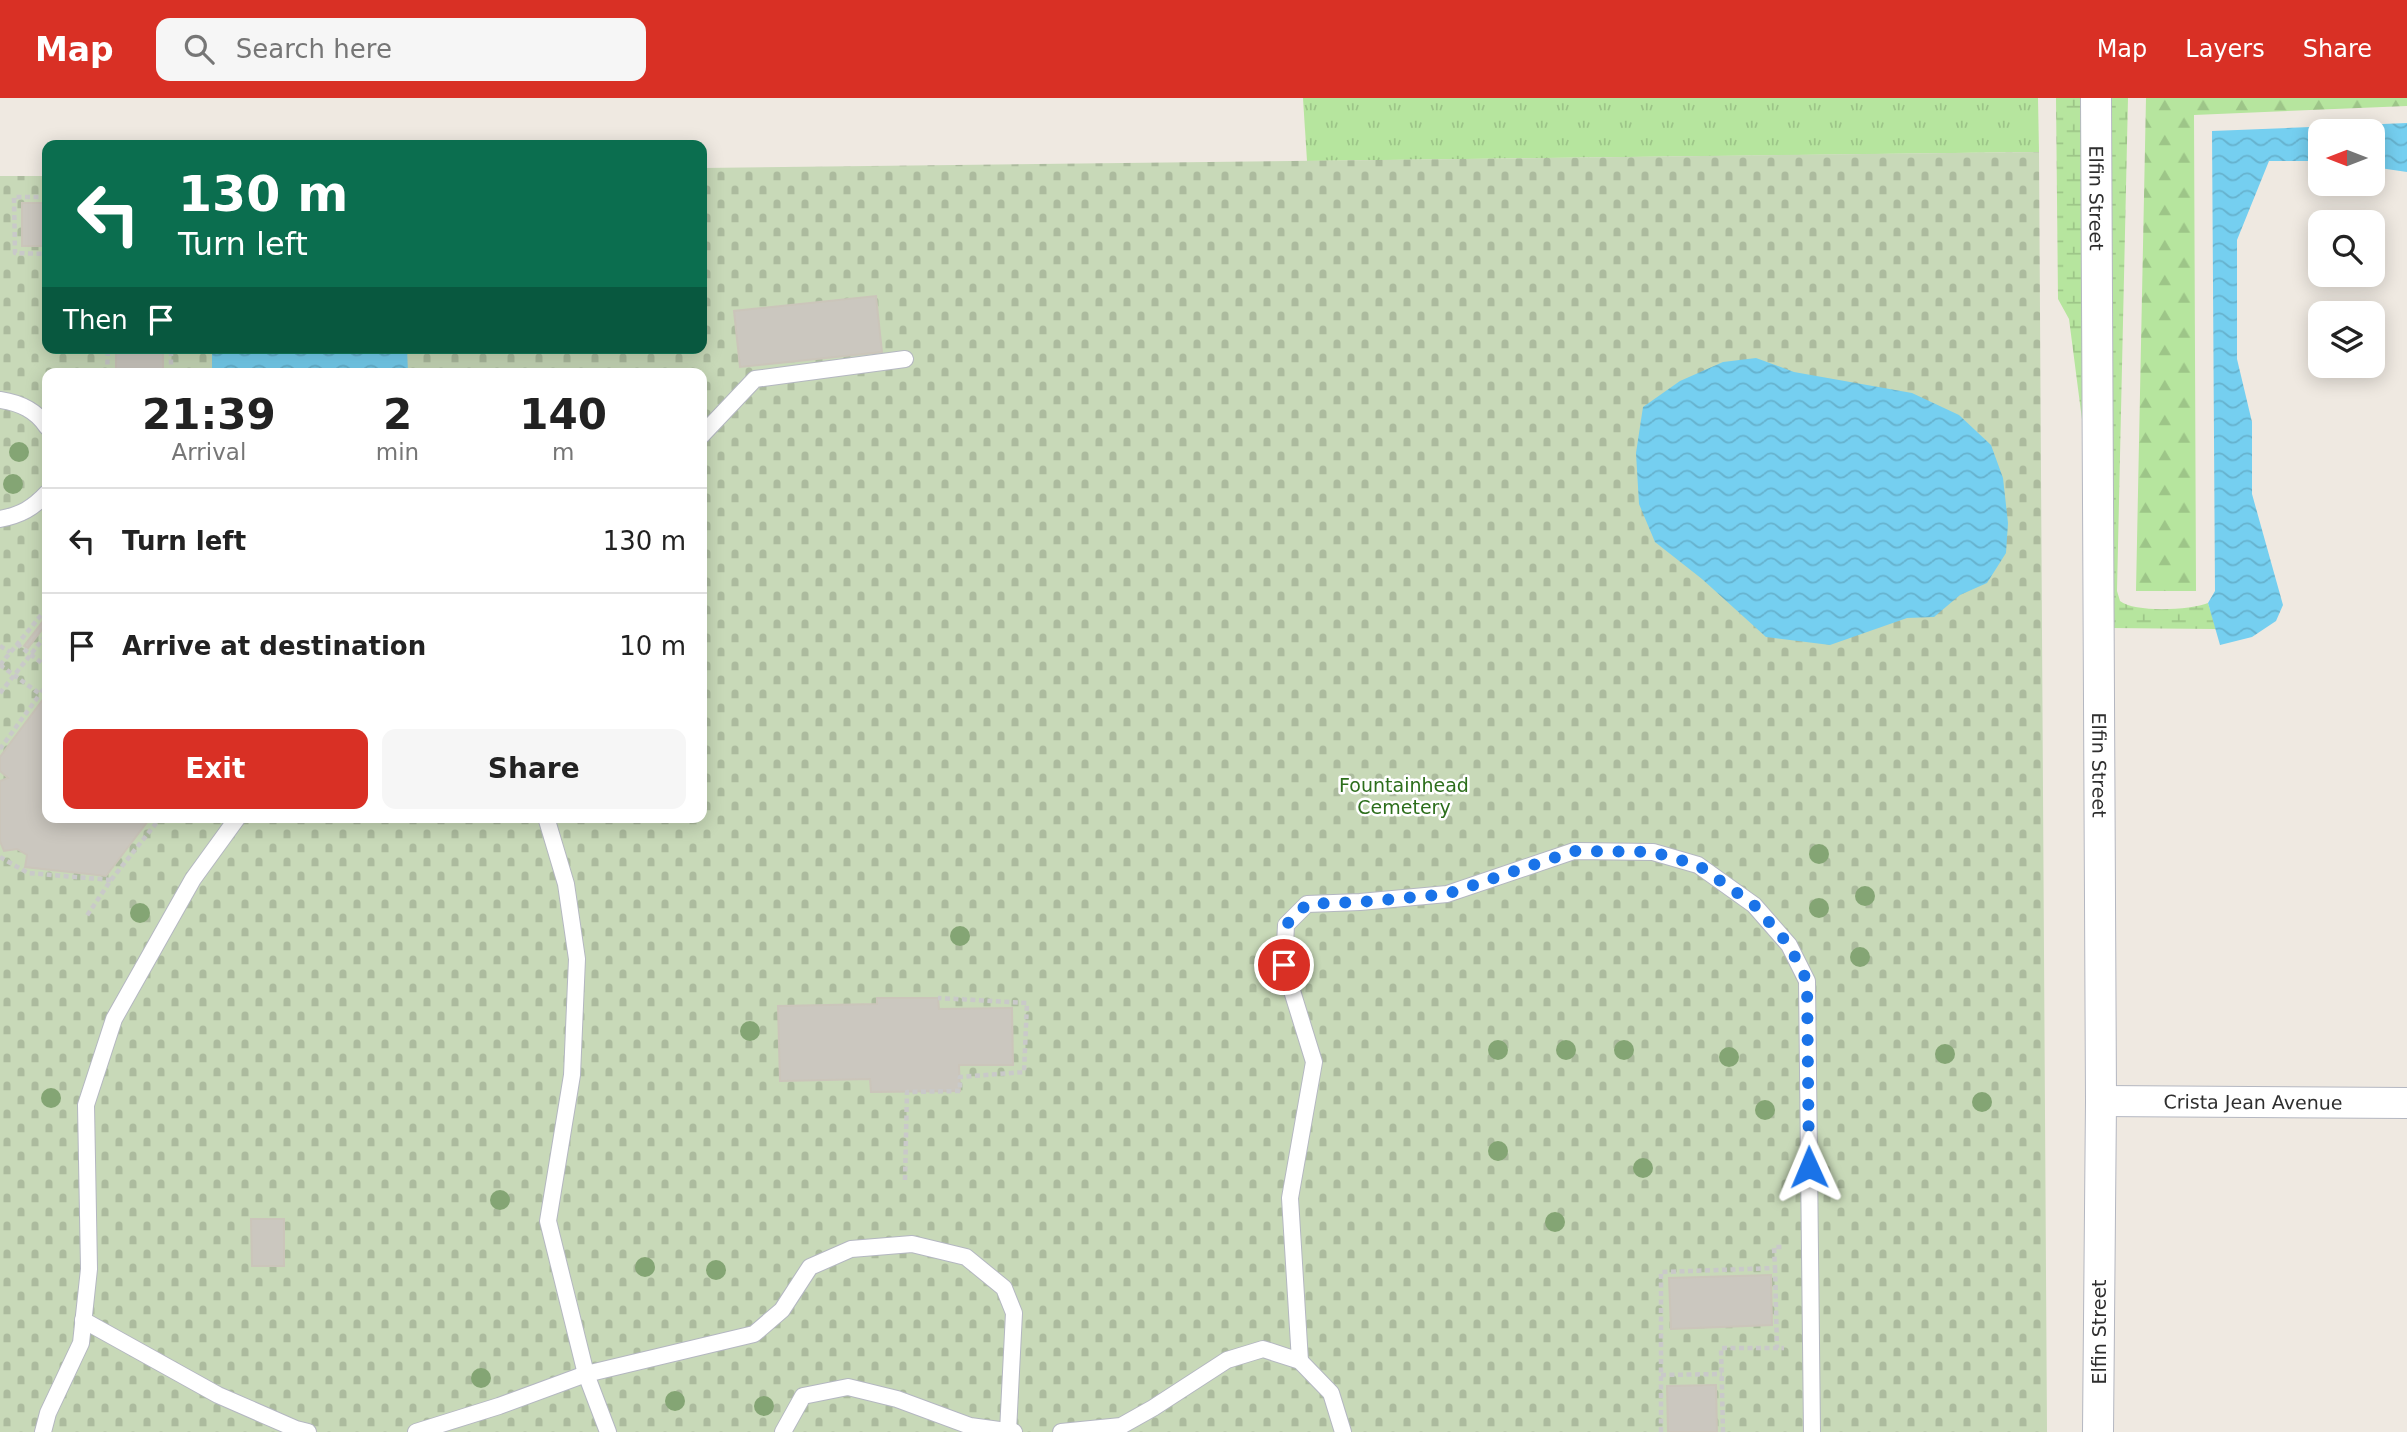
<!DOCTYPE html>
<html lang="en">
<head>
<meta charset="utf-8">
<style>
  body { margin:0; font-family:"DejaVu Sans",sans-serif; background:#f6f6f6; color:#222; height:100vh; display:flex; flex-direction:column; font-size:26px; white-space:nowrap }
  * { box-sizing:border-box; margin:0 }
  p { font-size:23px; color:#767676 }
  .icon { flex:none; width:38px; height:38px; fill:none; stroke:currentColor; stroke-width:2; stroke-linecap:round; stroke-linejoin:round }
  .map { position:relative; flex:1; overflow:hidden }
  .drawer { position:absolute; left:42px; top:270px; width:665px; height:455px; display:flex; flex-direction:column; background:#fff; border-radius:14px; box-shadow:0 4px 18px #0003 }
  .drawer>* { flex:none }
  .guide { position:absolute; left:42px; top:42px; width:665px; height:214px; border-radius:14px; box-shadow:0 4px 18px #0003; background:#0b6e4f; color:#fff; overflow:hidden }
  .needle { width:46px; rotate:270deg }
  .buttons { position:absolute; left:2308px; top:21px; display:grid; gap:14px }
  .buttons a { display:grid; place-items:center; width:77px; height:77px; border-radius:14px; background:#fff; box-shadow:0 4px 18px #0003; font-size:35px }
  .pin { position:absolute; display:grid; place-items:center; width:60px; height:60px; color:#fff; margin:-30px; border:4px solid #fff; border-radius:50%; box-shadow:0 2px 7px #0007 }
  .me { position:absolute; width:77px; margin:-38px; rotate:359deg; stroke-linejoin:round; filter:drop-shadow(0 0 5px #0008) }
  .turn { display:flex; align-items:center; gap:24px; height:147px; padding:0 21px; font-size:32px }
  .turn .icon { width:91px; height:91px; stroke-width:2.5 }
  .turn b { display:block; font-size:49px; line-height:60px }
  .then { display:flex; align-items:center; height:66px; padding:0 21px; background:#0003; gap:14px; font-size:26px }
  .eta { display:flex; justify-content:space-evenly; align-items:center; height:119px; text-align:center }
  .eta b { font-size:42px; font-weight:700; line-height:49px }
  .cta { display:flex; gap:14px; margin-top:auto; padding:14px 21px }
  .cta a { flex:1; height:80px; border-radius:14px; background:#d93025; color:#fff; font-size:28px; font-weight:700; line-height:80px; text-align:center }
  .cta a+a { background:#f6f6f6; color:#222 }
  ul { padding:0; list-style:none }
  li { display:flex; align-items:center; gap:21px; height:105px; padding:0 21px; border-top:2px solid #e0e0e0 }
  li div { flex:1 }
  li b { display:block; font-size:26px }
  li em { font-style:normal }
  header { display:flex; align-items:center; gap:42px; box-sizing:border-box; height:98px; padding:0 35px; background:#d93025; color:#fff }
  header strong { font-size:33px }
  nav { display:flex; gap:38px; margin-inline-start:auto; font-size:24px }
  .search { width:490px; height:63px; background:#f6f6f6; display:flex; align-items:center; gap:18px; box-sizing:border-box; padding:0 24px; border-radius:14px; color:#767676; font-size:26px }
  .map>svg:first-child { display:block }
  .grass { fill:url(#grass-tufts) }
  .forest { fill:url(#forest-firs) }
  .wetland { fill:url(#wetland-marsh) }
  .cemetery { fill:url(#cemetery-stones); fill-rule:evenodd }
  .water { fill:url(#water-waves) }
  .building { fill:#cbc7bf; stroke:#cbc5ba; stroke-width:2 }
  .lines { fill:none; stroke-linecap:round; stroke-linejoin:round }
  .lane-casing { stroke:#b4b7c1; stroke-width:18 }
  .street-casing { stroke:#b4b7c1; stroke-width:32 }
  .path { stroke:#c9c9c9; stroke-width:4.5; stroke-dasharray:5 3.5; stroke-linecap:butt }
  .lane { stroke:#fff; stroke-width:16 }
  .street { stroke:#fff; stroke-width:30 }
  .tree { fill:#84a574 }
  .route { stroke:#1a73e8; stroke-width:12; stroke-dasharray:0 21.6 }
  .labels { text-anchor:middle; stroke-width:5; stroke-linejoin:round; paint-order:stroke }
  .street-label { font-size:19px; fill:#2e2e2e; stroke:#fff }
  .park-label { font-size:19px; fill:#2c6e1b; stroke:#fff }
</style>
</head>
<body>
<header>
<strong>Map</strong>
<div class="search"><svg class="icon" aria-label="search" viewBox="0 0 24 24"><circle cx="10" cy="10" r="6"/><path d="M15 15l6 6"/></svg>Search here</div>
<nav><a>Map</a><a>Layers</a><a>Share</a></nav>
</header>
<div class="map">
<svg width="2407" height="1334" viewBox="0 0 2407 1334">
  <defs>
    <pattern id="grass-tufts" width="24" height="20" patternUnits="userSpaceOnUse" patternTransform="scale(1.75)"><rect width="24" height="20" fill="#b6e59e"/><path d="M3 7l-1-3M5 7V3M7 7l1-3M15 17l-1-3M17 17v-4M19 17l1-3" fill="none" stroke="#9dc588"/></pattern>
    <pattern id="forest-firs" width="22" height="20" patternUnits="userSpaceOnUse" patternTransform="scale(1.75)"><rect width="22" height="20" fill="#b6e59e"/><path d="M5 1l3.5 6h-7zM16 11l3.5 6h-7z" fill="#9dc588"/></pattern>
    <pattern id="wetland-marsh" width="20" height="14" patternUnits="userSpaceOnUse" patternTransform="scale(1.75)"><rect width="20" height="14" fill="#b6e59e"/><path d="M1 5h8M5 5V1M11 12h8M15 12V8" fill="none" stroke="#9dc588"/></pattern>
    <pattern id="cemetery-stones" width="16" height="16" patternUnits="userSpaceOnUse" patternTransform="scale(1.75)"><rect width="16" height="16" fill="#c8d9b8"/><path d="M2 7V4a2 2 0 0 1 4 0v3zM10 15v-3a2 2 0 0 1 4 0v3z" fill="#acbb9e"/></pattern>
    <pattern id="water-waves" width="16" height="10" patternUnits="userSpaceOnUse" patternTransform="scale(1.75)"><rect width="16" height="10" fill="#75cff0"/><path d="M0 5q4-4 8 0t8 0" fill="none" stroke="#66b2ce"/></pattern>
  </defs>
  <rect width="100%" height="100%" fill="#efe9e1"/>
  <path class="grass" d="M1303,0h735l1,54 -732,9z"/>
  <path class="forest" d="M2146,0h261v8l-213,9 2,476h-60z"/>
  <path class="wetland" d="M2056,0h72l-11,493 3,10c15,12 71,9 88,2l8,26 -107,-1 -40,-309 -11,-20z"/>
  <path class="cemetery" d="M2039,54l8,1280h-2047v-1256h47v172h655v-180zM47,275h655v444h-655z"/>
  <g class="water">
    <path d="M2407,25v49l-34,-5v-36h-53v30h-51l-32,79v119l15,63v72l31,111 -7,16 -24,16 -32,8 -12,-42 7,-12 -3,-460z"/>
    <path d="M212,250h195l1,25h-196z"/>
    <path d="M1756,260l38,14 118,21 47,22 32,30 12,33 5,45 -2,30 -19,30 -27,12 -26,22 -27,1 -77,27 -64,-8 -64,-58 -47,-37 -16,-38 -3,-51 7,-46 37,-26 43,-19z"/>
  </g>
  <g class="building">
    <rect x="22" y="105" width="25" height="43"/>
    <path d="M876,198l6,56 -142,15 -6,-56z"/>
    <rect x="116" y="250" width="47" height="25"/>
    <path d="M47,518v7l-19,25 -4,-2z"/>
    <path d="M47,596v123h104l-45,59 -81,-9 2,-12 -10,-6 -13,2 -4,-10v-60l8,-3 -8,-7v-14z"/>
    <path d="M877,900h61l1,11 73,-1 1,57h-54l1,26 -89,1 -1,-13 -90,2 -2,-75 99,-2z"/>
    <path d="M251,1121h33v47h-32z"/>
    <path d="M1771,1177l1,50 -101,4 -2,-51z"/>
    <path d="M1716,1287l1,47h-49l-1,-46z"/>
  </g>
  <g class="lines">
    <defs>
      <g id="lane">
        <path d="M0,302c20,3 36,10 47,27"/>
        <path d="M702,337l53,-56 150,-20"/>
        <path d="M0,421c21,-4 33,-11 47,-26"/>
        <path d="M546,719l20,67 11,75 -5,116 -24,146 38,153 22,58"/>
        <path d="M83,1222l135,75 78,34 12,3"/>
        <path d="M1300,1263l-10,-163 24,-136 -30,-97 2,-40 21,-21 53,-2 87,-8 127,-43 79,1 45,13 56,40 35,40 18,36 5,451"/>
        <path d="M43,1334l5,-19 33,-70 8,-74 -3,-164 28,-86 79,-140 45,-62"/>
        <path d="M416,1334l83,-26 87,-32 168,-40 28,-24 28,-43 41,-18 61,-5 54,13 38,31 10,25 -6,118"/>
        <path d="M783,1334l20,-36 45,-9 49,12 73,27 44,6"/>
        <path d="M1061,1334l60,-6 32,-18 74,-48 36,-11 37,12 31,32 12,39"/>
      </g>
      <g id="street">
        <path id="s1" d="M2096,0l5,1003 -3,331"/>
        <path id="s2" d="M2101,1003l306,2"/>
      </g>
    </defs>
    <use href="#lane" class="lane-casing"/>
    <use href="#street" class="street-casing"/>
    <g class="path">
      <path d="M47,99h-33l1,56 32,1"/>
      <path d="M107,275l1,-25"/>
      <path d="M171,275v-25"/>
      <path d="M17,546l30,23"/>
      <path d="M0,548l10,6"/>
      <path d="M0,567l47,-57"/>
      <path d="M0,567l40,29 7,-9"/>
      <path d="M0,595l47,-59"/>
      <path d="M0,651l40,-55"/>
      <path d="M0,759l28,16 83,7 -25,37"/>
      <path d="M111,782l50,-63"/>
      <path d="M905,1082l2,-88 53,-1v-14l64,-5 3,-69 -89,-5"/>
      <path d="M1775,1170l2,80"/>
      <path d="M1661,1277l61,-1"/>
      <path d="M1661,1334v-160l114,-4 -1,-21h9"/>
      <path d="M1723,1334l-2,-84h63"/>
    </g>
    <use href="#lane" class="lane"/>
    <use href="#street" class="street"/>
  </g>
  <g class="tree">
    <circle cx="19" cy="354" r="10"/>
    <circle cx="13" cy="386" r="10"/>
    <circle cx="1819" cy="756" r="10"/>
    <circle cx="1865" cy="798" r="10"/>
    <circle cx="1819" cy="810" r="10"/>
    <circle cx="140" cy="815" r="10"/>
    <circle cx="960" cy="838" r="10"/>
    <circle cx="1860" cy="859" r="10"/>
    <circle cx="750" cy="933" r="10"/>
    <circle cx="1498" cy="952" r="10"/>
    <circle cx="1566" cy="952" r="10"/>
    <circle cx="1624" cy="952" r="10"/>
    <circle cx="1945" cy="956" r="10"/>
    <circle cx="1729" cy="959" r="10"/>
    <circle cx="51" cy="1000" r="10"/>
    <circle cx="1982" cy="1004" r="10"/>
    <circle cx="1765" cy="1012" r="10"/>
    <circle cx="1498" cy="1053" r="10"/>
    <circle cx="1643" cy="1070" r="10"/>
    <circle cx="500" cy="1102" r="10"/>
    <circle cx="1555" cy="1124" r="10"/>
    <circle cx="645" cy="1169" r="10"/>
    <circle cx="716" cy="1172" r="10"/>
    <circle cx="481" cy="1280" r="10"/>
    <circle cx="675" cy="1303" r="10"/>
    <circle cx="764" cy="1308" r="10"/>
  </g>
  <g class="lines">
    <path class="route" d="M1284,867l2,-40 21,-21 53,-2 87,-8 127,-43 79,1 45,13 56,40 35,40 18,36 2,186"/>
  </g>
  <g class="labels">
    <g class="street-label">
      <text dy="7" stroke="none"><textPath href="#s1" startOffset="100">Elfin Street</textPath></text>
      <text dy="7" stroke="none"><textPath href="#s1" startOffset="667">Elfin Street</textPath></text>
      <text dy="7" stroke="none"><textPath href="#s2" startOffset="152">Crista Jean Avenue</textPath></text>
      <text transform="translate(2099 1234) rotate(-90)" y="7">Elfin Street</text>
    </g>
    <g class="park-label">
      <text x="1404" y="694">Fountainhead<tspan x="1404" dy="22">Cemetery</tspan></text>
    </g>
  </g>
</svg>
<div class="buttons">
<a><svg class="needle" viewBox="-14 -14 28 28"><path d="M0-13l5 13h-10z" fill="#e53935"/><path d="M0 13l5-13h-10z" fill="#767676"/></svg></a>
<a><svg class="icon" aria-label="search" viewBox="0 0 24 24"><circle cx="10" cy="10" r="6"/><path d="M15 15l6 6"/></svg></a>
<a><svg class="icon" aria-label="layers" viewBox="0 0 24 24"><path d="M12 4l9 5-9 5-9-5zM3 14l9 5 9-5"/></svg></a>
</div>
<div class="pin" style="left:1284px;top:867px;background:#d93025"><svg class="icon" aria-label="arrive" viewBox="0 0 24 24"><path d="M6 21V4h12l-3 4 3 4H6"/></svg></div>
<svg class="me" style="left:1809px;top:1069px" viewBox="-20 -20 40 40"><path d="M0-17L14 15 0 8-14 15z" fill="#1a73e8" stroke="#fff" stroke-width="4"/></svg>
<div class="guide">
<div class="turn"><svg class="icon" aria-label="left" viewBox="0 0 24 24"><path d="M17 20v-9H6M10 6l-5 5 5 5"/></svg><div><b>130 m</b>Turn left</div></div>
<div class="then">Then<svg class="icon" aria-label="arrive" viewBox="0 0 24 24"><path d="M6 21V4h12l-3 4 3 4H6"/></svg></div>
</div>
<section class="drawer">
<div class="eta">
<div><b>21:39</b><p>Arrival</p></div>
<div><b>2</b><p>min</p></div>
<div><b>140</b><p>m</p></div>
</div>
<ul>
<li><svg class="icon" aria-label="left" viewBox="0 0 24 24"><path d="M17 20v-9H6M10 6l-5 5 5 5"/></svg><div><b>Turn left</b></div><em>130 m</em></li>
<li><svg class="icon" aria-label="arrive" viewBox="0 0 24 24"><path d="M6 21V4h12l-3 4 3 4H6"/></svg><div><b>Arrive at destination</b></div><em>10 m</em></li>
</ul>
<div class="cta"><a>Exit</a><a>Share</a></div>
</section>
</div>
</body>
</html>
